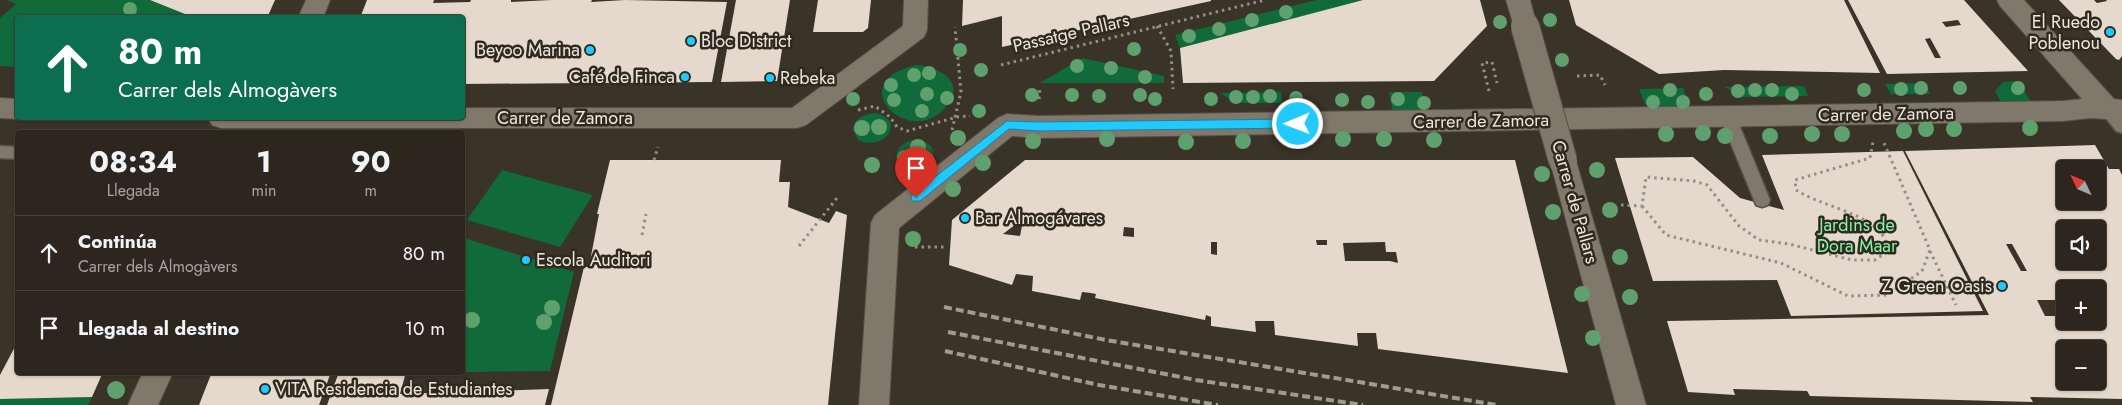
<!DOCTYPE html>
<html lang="es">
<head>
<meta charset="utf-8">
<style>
  body { margin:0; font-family:Jost,sans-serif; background:#342e27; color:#f1f3f6; height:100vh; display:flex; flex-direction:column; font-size:19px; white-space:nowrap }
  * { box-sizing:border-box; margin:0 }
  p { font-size:16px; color:#a6a5a4 }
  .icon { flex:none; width:28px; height:28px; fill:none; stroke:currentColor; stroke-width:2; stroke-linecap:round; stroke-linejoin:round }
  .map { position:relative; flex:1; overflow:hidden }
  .side { position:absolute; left:15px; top:130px; width:450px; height:245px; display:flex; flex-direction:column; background:#2c261e; border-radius:5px; box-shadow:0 1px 4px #0004,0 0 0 1px #48433c }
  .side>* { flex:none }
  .top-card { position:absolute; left:15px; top:15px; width:450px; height:105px; border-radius:5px; box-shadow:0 1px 4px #0004,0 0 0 1px #48433c; background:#0b6e4f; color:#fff; overflow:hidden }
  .needle { width:32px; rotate:314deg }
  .buttons { position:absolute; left:2056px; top:160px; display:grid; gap:10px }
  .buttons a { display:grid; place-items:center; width:50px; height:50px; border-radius:5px; background:#2c261e; box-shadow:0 1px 4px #0004,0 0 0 1px #48433c; font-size:25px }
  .pin { position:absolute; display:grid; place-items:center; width:42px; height:42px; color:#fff; margin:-51px -21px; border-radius:50% 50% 50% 0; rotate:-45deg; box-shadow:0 0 5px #0007 }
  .pin .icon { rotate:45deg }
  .me { position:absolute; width:55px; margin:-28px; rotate:269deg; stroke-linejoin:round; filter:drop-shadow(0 0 4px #0008) }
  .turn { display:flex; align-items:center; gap:18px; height:105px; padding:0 20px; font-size:22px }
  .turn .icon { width:65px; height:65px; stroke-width:2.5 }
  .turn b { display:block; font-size:35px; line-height:42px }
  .eta { display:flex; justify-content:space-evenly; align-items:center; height:85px; text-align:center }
  .eta b { font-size:30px; font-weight:700; line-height:35px }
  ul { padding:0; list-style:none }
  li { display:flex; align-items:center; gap:15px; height:75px; padding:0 20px; border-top:1px solid #48433c }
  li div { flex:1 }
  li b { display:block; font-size:19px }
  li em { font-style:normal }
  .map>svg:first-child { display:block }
  .green { fill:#106a3a }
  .building { fill:#e5d8cc; fill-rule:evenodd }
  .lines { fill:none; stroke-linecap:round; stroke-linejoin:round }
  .service-casing { stroke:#565046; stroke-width:3 }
  .minor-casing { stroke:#565046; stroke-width:2 }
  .secondary-casing { stroke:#565046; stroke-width:2 }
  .path { stroke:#948f86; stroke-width:3; stroke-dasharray:2.5 4; stroke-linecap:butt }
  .service { fill:#80786b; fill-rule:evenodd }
  .minor { fill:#80786b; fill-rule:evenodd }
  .secondary { fill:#80786b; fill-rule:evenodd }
  .rail { stroke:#a09b92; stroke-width:4; stroke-dasharray:8 4; stroke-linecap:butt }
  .secondary-bridge-casing { stroke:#565046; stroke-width:30; stroke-linecap:butt }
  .secondary-bridge { stroke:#80786b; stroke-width:28 }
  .tree { fill:#5fa06f }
  .route { fill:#21c9fd; stroke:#1583a4 }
  .poi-dot { fill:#21c9fd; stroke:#30291e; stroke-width:2 }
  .labels { text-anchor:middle; stroke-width:5; stroke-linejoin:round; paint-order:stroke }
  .poi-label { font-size:18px; fill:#ebe7e0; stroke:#30291e; text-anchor:start }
  .street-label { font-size:18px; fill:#ebe7e0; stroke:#30291e }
  .park-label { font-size:18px; fill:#7df9a9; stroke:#30291e }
</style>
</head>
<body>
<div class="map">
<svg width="2122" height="405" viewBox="0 0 2122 405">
  <rect width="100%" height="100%" fill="#3a3328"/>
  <g class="green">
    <path d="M7,0h142l46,17 -177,1 -1,49 -17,-1v-48l16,-14z"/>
    <path d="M1316,0h47l-183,48 -5,-13z"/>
    <path d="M1082,58l82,18v7h-124z"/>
    <path d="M917,65c19,1 48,15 32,38 -36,52 -111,-22 -32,-38z"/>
    <path d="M2019,81l12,21h-30l-6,-11 8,-9z"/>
    <path d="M1924,83l6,11h-39l-6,-10z"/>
    <path d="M1804,86l4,10 -66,1 -17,-10z"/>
    <path d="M1683,88l8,21h-36l-10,-5 -6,-15z"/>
    <path d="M1281,92l1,11h-46l-16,-10z"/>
    <path d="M1389,92h33l5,21h-34z"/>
    <path d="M877,113c29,9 7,39 -19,27l-5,-10c1,-13 12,-16 24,-17z"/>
    <path d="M913,140c37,0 18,44 -12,27 -11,-12 -1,-24 12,-27z"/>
    <path d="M502,170l91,25 -33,52 -93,-27z"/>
    <path d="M464,238l110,34 -24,99 -87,1z"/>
    <path d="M92,397l-4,8h-88v-6z"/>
  </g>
  <g class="building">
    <path d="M150,0h125l-8,18h-72z"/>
    <path d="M367,0h67l-1,3 37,-1 1,-2h40v2l40,-2h41l-1,2 34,-2 102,2 -15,80 -250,2v-66h-102z"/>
    <path d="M736,0h54l-13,81 -56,1z"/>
    <path d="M818,0h53l-3,28 -5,4h-50z"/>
    <path d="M963,0h248v1l-209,46v-31l-40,10z"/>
    <path d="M1363,0h117l7,26 -53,55 -251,2 -3,-35z"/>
    <path d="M1569,0h275l36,73 -156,-3 -65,4 -83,-49z"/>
    <path d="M1848,0h116l64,71 -141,3zM1958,20l3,5 -15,2 -4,-5zM1930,38l11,20h-6l-10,-19z"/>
    <path d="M2059,0h35l3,3 10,-2 -1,-1h16v56l-3,4 -3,-1z"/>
    <path d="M2095,145l14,24h10l3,6v224l-92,-2 3,5 -223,-6 -3,-5 -74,-2 2,6 -47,-3 -21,-71 322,-6 -84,-164zM2065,169h33v32h-33zM2065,229h33v32h-33zM2006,244h6l15,27h-6zM2065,289h33v32h-33v-5h-20l-8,-16h28zM2060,345h5l3,4h30v32h-33v-26z"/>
    <path d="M1903,151l80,160 -192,5 -14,-36 -124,1 -38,-123 78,-1 47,41 44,12 -22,-55z"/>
    <path d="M610,160h171l-2,22h11l-2,25 41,16 7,-12 11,4 -19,190h-277l33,-138h5l10,-53h-2z"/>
    <path d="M1025,160h490l53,213 -190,-24 -2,-16h-19l1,13 -83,-11 -1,-14h-19l1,11 -45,-6v-9l-5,-2 -1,5 -110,-22 1,-4 -5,-1 -9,-1 -2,8 -48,-9 1,-15 -17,-2 -4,11 -63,-20 3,-45zM1020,221h3l-3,15 -17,-2zM1124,227l10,1v9l-11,-1zM1316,240h11v5h-10zM1211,242h6v13l-6,-1zM1385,242l1,10h10l2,11 -8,-2h-45l-2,-18z"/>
    <path d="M18,341v31h85l-11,25 -92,2v-24z"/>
    <path d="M212,372h119l-12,33h-120z"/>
    <path d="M339,372h67l-6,22 149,-5 -4,16h-218z"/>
  </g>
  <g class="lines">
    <defs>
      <g id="service">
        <path d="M2107,103l5,2 10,11v17l-6,-2 -17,-22 3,-4z"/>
        <path d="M1728,111l5,2 3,4 34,83 -2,5 -6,2 -6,-2 -2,-5 -34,-83 3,-4z"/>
        <path d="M0,146l18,1v12l-18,-1z"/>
      </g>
      <g id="minor">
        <path d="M306,0h24l-7,18h-25z"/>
        <path d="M904,0h24l-1,30 -3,7 -118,88 -9,3h-576l-9,-3 -4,-7h254v-10h330l111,-82z"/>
        <path d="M1997,0h27l90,99 8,1v20l-32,-2 -27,3 -1024,17 -27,-2 -113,92 -10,177h-30l12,-182 4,-8 123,-97 9,-4 32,2 1024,-15 19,-2 -82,-93z"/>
        <path d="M0,98l18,1v19h6l-6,1 -18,-1z"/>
        <path d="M143,372h30l-15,33h-30z"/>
      </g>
      <g id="secondary">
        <path d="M1506,0h24l7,26 -3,7 -9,2 -9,-2z"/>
        <path d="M1563,150l10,3 3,8 70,244h-30l-66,-244 3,-8z"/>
      </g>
    </defs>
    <use href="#service" class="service-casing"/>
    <use href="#minor" class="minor-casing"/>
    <use href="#secondary" class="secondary-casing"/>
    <g class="path">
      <path d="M1157,26l14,25 2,38"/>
      <path d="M1001,65l264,-65"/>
      <path d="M1577,76l23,-1 5,10"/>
      <path d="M1489,91l-7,-28 10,-1 5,21"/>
      <path d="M1039,99l1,-11"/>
      <path d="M858,110l17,-4 15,11 7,10 10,4 50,-14 13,-1"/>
      <path d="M952,130l9,-38 -6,-65"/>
      <path d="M654,160l4,-13"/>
      <path d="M1621,205l21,1 4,-29 48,4 13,4 32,41 20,14 30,4 63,16h23l13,-9c-2,-5 -2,-11 -5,-15 -12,-22 -65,-31 -87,-46l-1,-10 75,-22 3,-16"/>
      <path d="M1642,206l24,29 115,28 67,33 39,-1 35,-24 8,-21 -46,-107"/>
      <path d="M642,235l4,-21"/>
      <path d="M799,246l38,-48"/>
      <path d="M915,247h30"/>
      <path d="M1930,251l26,54"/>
    </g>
    <use href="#service" class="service"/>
    <use href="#minor" class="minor"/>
    <use href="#secondary" class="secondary"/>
    <g class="rail">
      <path d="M944,307l162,33 391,65"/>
      <path d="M948,332l248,48 167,25"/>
      <path d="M945,351l154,34 119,20"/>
    </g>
    <defs>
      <path id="secondary-bridge" d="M1525,26l38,135"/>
    </defs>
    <use href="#secondary-bridge" class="secondary-bridge-casing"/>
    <use href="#secondary-bridge" class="secondary-bridge"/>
  </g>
  <g class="tree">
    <circle cx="130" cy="9" r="7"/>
    <circle cx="1286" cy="12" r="7"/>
    <circle cx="1252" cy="20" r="7"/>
    <circle cx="1550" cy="20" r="7"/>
    <circle cx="1500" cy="22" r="7"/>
    <circle cx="1219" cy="29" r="7"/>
    <circle cx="1189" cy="36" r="7"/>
    <circle cx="1134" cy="49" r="7"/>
    <circle cx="960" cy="50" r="7"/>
    <circle cx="1562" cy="60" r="7"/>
    <circle cx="1077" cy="66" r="7"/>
    <circle cx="1111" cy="68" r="7"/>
    <circle cx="981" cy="70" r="7"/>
    <circle cx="929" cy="73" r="7"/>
    <circle cx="914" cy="75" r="7"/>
    <circle cx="1145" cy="77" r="7"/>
    <circle cx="891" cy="85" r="7"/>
    <circle cx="1921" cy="88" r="7"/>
    <circle cx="1960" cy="88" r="7"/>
    <circle cx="2018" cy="88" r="7"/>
    <circle cx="1901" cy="89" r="7"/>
    <circle cx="1670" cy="90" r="7"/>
    <circle cx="1755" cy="90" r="7"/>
    <circle cx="1772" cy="90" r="7"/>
    <circle cx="1864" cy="90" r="7"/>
    <circle cx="1738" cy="91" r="7"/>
    <circle cx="927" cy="94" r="7"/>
    <circle cx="1706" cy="94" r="7"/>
    <circle cx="1792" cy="94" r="7"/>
    <circle cx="1032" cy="95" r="7"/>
    <circle cx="1072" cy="95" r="7"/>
    <circle cx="1140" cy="95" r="7"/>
    <circle cx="1099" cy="96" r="7"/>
    <circle cx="1270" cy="96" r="7"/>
    <circle cx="1236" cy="97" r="7"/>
    <circle cx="1253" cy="97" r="7"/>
    <circle cx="947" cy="98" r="7"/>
    <circle cx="1296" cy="98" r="7"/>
    <circle cx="853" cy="99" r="7"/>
    <circle cx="1155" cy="99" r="7"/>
    <circle cx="1211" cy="99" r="7"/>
    <circle cx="1398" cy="99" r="7"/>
    <circle cx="894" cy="100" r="7"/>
    <circle cx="1342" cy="100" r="7"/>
    <circle cx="1368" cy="102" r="7"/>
    <circle cx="1653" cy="102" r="7"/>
    <circle cx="1683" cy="102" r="7"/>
    <circle cx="1424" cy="103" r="7"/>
    <circle cx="922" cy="111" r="7"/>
    <circle cx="979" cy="111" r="7"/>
    <circle cx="879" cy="127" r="8"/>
    <circle cx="862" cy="128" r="8"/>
    <circle cx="2030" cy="128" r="8"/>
    <circle cx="1926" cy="129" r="8"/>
    <circle cx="1954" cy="129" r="8"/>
    <circle cx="1904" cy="131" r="8"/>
    <circle cx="1703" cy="133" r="8"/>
    <circle cx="1666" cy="134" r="8"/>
    <circle cx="1812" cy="134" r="8"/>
    <circle cx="1842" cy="134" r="8"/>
    <circle cx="1725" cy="136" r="8"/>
    <circle cx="1770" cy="136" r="8"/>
    <circle cx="958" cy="138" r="8"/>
    <circle cx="1107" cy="139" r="8"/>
    <circle cx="1343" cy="139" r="8"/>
    <circle cx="1384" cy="139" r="8"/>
    <circle cx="1434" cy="140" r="8"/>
    <circle cx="1033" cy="141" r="8"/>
    <circle cx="1243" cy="141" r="8"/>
    <circle cx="1186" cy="142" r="8"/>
    <circle cx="918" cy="147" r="8"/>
    <circle cx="905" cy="158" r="8"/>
    <circle cx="983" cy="163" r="8"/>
    <circle cx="872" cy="165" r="8"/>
    <circle cx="1597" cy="170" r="8"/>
    <circle cx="1542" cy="174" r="8"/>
    <circle cx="953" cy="189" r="8"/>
    <circle cx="1610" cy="210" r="8"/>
    <circle cx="1553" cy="212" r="8"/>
    <circle cx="913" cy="239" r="8"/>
    <circle cx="1620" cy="257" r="8"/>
    <circle cx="1582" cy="294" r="8"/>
    <circle cx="1630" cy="297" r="8"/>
    <circle cx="552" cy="308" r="8"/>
    <circle cx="472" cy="320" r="8"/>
    <circle cx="544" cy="322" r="8"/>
    <circle cx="1593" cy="338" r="8"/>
    <circle cx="116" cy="390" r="9"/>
  </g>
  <path class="route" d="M1298,119l6,5 -6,4 -259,3 -30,-2 -89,72h-8l-1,-3 1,-3 95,-74 32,1z"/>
  <g class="poi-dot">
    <circle cx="2110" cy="32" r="5"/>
    <circle cx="691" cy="41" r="5"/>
    <circle cx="590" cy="50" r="5"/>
    <circle cx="685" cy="77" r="5"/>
    <circle cx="770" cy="78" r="5"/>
    <circle cx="965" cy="218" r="5"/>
    <circle cx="526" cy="260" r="5"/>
    <circle cx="2002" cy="286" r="5"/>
    <circle cx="265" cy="389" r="5"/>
  </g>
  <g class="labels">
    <g class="poi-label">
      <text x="2100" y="28" text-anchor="end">El Ruedo<tspan x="2100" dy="21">Poblenou</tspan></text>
      <text x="701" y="47">Bloc District</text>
      <text x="580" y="56" text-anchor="end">Beyoo Marina</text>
      <text x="675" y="83" text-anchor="end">Café de Finca</text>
      <text x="780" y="84">Rebeka</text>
      <text x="975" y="224">Bar Almogávares</text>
      <text x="536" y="266">Escola Auditori</text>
      <text x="1992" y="292" text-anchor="end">Z Green Oasis</text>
      <text x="275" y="395">VITA Residencia de Estudiantes</text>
    </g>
    <g class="street-label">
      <text transform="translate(1071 33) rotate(-13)" y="6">Passatge Pallars</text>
      <text transform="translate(1886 114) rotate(-1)" y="6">Carrer de Zamora</text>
      <text x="565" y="124">Carrer de Zamora</text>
      <text transform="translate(1481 121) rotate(-1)" y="6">Carrer de Zamora</text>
      <text transform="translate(1575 202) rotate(74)" y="6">Carrer de Pallars</text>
    </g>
    <g class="park-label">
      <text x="1857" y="231">Jardins de<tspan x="1857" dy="21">Dora Maar</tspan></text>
    </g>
  </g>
</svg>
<div class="buttons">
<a><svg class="needle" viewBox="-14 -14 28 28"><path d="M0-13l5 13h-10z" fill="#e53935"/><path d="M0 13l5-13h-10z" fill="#a6a5a4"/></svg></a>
<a><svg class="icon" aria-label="sound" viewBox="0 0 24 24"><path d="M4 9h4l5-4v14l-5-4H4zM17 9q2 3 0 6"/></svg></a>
<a>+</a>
<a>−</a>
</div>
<div class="pin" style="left:916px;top:198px;background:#d93025"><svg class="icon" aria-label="arrive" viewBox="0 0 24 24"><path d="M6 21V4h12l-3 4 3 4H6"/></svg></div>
<svg class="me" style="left:1298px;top:124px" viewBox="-20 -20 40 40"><circle r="17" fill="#21c9fd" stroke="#fff" stroke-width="3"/><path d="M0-11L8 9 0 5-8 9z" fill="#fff"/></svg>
<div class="top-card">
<div class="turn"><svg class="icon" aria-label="ahead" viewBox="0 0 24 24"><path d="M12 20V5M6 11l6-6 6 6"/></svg><div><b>80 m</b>Carrer dels Almogàvers</div></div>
</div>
<section class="side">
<div class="eta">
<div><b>08:34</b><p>Llegada</p></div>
<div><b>1</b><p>min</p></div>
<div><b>90</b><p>m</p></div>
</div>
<ul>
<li><svg class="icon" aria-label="ahead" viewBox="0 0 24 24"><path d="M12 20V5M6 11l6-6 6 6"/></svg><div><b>Continúa</b><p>Carrer dels Almogàvers</p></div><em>80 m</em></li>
<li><svg class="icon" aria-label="arrive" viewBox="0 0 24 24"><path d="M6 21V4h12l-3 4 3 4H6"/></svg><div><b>Llegada al destino</b></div><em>10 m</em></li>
</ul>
</section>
</div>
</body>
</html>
